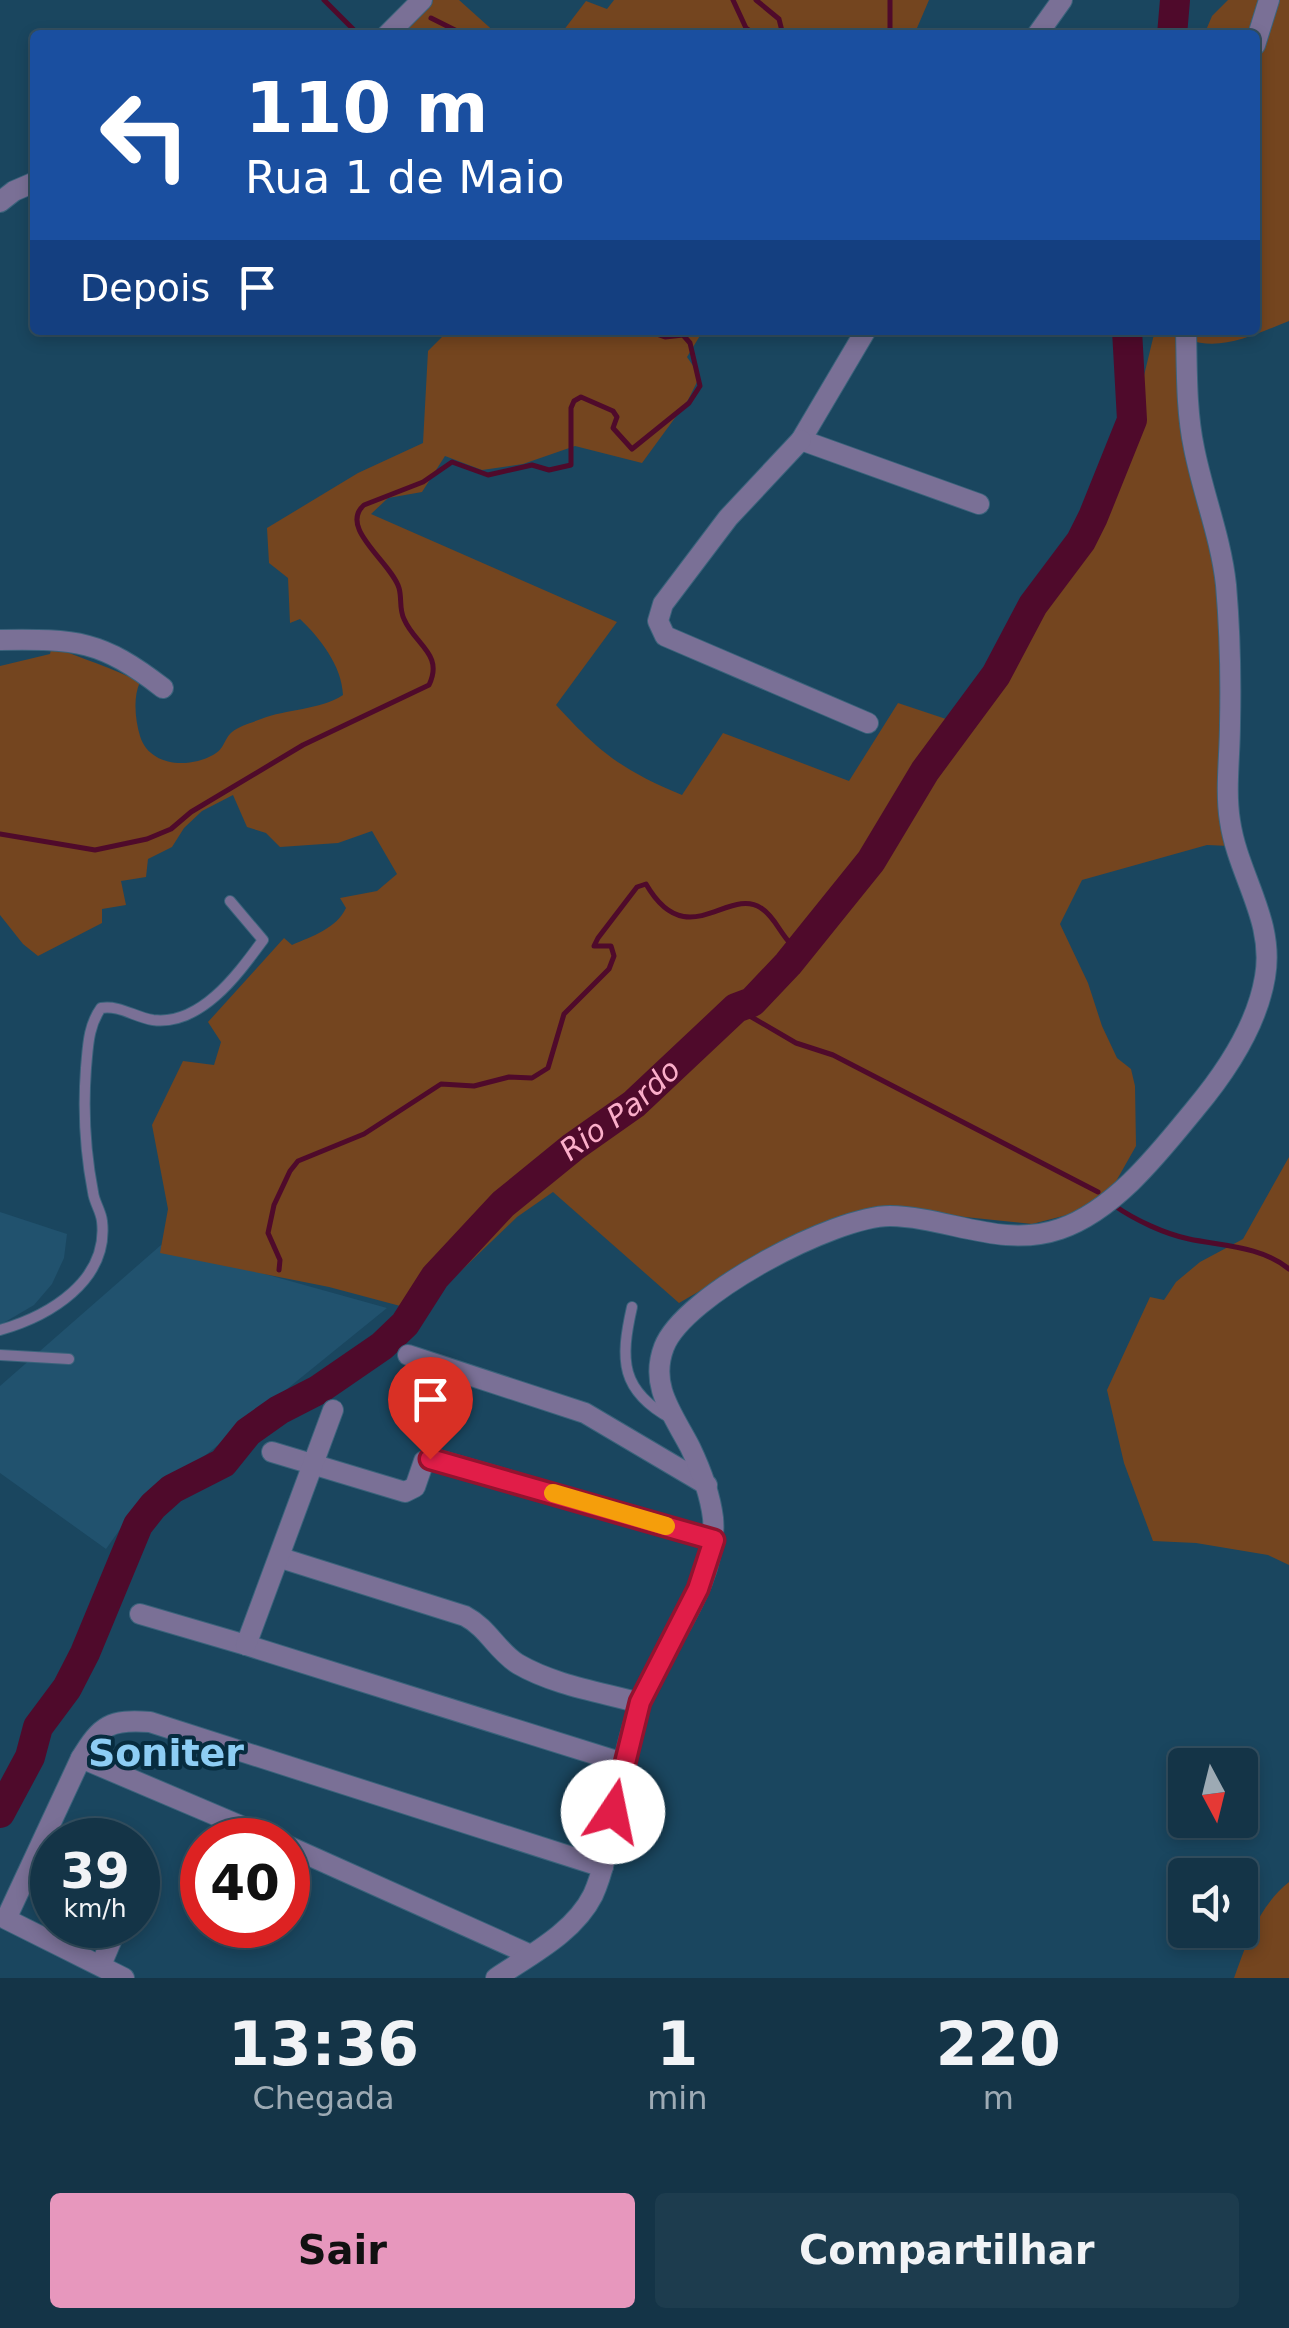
<!DOCTYPE html>
<html lang="pt">
<head>
<meta charset="utf-8">
<style>
  body { margin:0; font-family:"DejaVu Sans",sans-serif; background:#1d3c4e; color:#f1f3f6; height:100vh; display:flex; flex-direction:column; font-size:38px; white-space:nowrap }
  * { box-sizing:border-box; margin:0 }
  p { font-size:32px; color:#9daab4 }
  .icon { flex:none; width:55px; height:55px; fill:none; stroke:currentColor; stroke-width:2; stroke-linecap:round; stroke-linejoin:round }
  .map { position:relative; height:1978px; overflow:hidden }
  .details { display:flex; flex-direction:column; background:#143447; flex:1 }
  .details>* { flex:none }
  .hud { position:absolute; left:30px; top:30px; width:1230px; height:305px; border-radius:10px; box-shadow:0 5px 15px #0003,0 0 0 2px #334f60; background:#1a4fa0; color:#fff; overflow:hidden }
  .needle { width:65px; rotate:173deg }
  .tools { position:absolute; left:1168px; top:1748px; display:grid; gap:20px }
  .tools a { display:grid; place-items:center; width:90px; height:90px; border-radius:10px; background:#143447; box-shadow:0 5px 15px #0003,0 0 0 2px #334f60; font-size:50px }
  .speed { position:absolute; left:30px; top:1818px; display:flex; gap:20px; font-size:50px; font-weight:700; text-align:center }
  .speed>* { display:grid; place-content:center; width:130px; height:130px; border-radius:50%; background:#143447; box-shadow:0 5px 15px #0003,0 0 0 2px #334f60; line-height:1 }
  .speed small { font-size:25px; font-weight:400 }
  .speed .limit { border:15px solid #d22; background:#fff; color:#111 }
  .pin { position:absolute; display:grid; place-items:center; width:85px; height:85px; color:#fff; margin:-102px -42px; border-radius:50% 50% 50% 0; rotate:-45deg; box-shadow:0 0 10px #0007 }
  .pin .icon { rotate:45deg }
  .me { position:absolute; width:110px; margin:-55px; rotate:11deg; stroke-linejoin:round; filter:drop-shadow(0 0 8px #0008) }
  .turn { display:flex; align-items:center; gap:35px; height:210px; padding:0 50px; font-size:45px }
  .turn .icon { width:130px; height:130px; stroke-width:2.5 }
  .turn b { display:block; font-size:70px; line-height:85px }
  .then { display:flex; align-items:center; height:95px; padding:0 50px; background:#0003; gap:20px; font-size:38px }
  .eta { display:flex; justify-content:space-evenly; align-items:center; height:170px; text-align:center }
  .eta b { font-size:60px; font-weight:700; line-height:70px }
  .action { display:flex; gap:20px; margin-top:auto; padding:20px 50px }
  .action a { flex:1; height:115px; border-radius:10px; background:#e797bd; color:#111; font-size:40px; font-weight:700; line-height:115px; text-align:center }
  .action a+a { background:#1d3c4e; color:#f1f3f6 }
  .map>svg:first-child { display:block }
  .built { fill:#21526e }
  .green { fill:#74451f }
  .lines { fill:none; stroke-linecap:round; stroke-linejoin:round }
  .stream { stroke:#4f0a2b; stroke-width:5 }
  .river { stroke:#4f0a2b; stroke-width:30 }
  .service-casing { stroke:#3a637b; stroke-width:12 }
  .minor-casing { stroke:#3a637b; stroke-width:22 }
  .tertiary-casing { stroke:#3a637b; stroke-width:22 }
  .service { stroke:#7a7096; stroke-width:10 }
  .minor { stroke:#7a7096; stroke-width:20 }
  .tertiary { stroke:#7a7096; stroke-width:20 }
  .route-casing { stroke:#92132f; stroke-width:25 }
  .route { stroke:#e11d48; stroke-width:18 }
  .slow { stroke:#f59e0b; stroke-width:18 }
  .labels { text-anchor:middle; stroke-width:8; stroke-linejoin:round; paint-order:stroke }
  .water-label { font-size:30px; font-style:italic; fill:#fbaec9; stroke:#072c3f }
  .district-label { font-size:38px; font-weight:bold; fill:#8dcdf4; stroke:#072c3f }
</style>
</head>
<body>
<div class="map">
<svg width="1289" height="1978" viewBox="0 0 1289 1978">
  <rect width="100%" height="100%" fill="#1a465f"/>
  <g class="built">
    <path d="M0,1212l67,22 -3,24 -12,26 -18,21 -34,20z"/>
    <path d="M161,1245l226,63 -259,210 -22,31 -106,-76v-87z"/>
  </g>
  <g class="green">
    <path d="M433,0h26l39,35h-88l-6,-5z"/>
    <path d="M614,0h315l-15,35h-354l26,-34 21,8z"/>
    <path d="M1228,0h61v321c-31,12 -69,32 -101,18l39,289 2,218 -22,-1 -125,35 -22,44 28,59 14,43 15,32 14,11 4,17 1,60 -34,60 -70,18 -154,-16 -71,21 -128,74 -126,-111 -36,25 -98,94 -90,-24 -169,-34 8,-44 -16,-84 31,-64 31,4 7,-23 -13,-20 76,-84 8,7c20,-9 44,-16 54,-37l-6,-10 37,-7 20,-17 -25,-43 -34,12 -58,4 -14,-14 -19,-6 -14,-32 -31,16 -18,17 -12,19 -24,12 -2,18 -25,4 5,24 -24,4v14l-64,33 -15,-12 -23,-29v-249l50,-12 2,-8c30,13 59,21 88,36 -7,15 -5,37 0,54 9,30 48,33 73,19 12,-6 10,-15 19,-23 7,-6 19,-9 29,-13 25,-10 59,-9 82,-24 -1,-29 -23,-57 -43,-76l-10,4 -2,-45 -19,-15 -2,-35 91,-55 65,-30 5,-92 21,-21h248l4,4 -14,23 13,19 -12,24 -46,63 -67,-17 -52,18 -41,6 -37,-14 -23,36 -34,6 -17,16 246,108 -61,83c44,48 66,65 126,90l41,-62 126,48 49,-78 66,22 46,-88 73,-102 51,-118 21,-87h100v-295h-51l8,-19z"/>
    <path d="M1289,1157v408l-21,-10 -72,-12 -43,-2 -29,-78 -17,-73 43,-93 14,3 12,-18 24,-20 43,-23z"/>
    <path d="M1289,1882v96h-55c13,-36 24,-71 55,-96z"/>
  </g>
  <g class="lines">
    <g class="stream">
      <path d="M324,0l35,35"/>
      <path d="M733,0l13,28 10,7"/>
      <path d="M756,0l23,19 4,16"/>
      <path d="M431,18l34,17"/>
      <path d="M890,35v-35"/>
      <path d="M0,834l95,16 52,-11 24,-10 20,-17 112,-67 126,-60c15,-31 -14,-40 -25,-66 -5,-10 -2,-21 -5,-31 -8,-26 -61,-60 -35,-83l59,-23 29,-20 36,13 44,-10 17,5 22,-5v-57l3,-7 7,-4 32,14 4,6 -4,11 19,21 57,-46 11,-17 -10,-43 -7,-8 -18,2 -20,-7"/>
      <path d="M736,1008l60,35 37,12 265,137"/>
      <path d="M1115,1206c20,14 50,28 74,33 34,7 72,7 100,30"/>
      <path d="M279,1270l1,-10 -12,-27 6,-28 16,-34 8,-10 66,-27 77,-50 33,2 35,-9 23,1 16,-10 16,-54 45,-45 5,-13 -3,-10h-17l4,-8 39,-51 9,-3c41,71 82,2 115,24 13,8 19,25 30,36h15"/>
    </g>
    <g class="river">
      <path d="M1172,35l3,-35"/>
      <path id="s1" d="M0,1813l30,-56 8,-30 29,-39 18,-35 53,-128 15,-19 19,-17 51,-26 25,-31 31,-22 39,-20 64,-44 23,-22 30,-47 68,-73 70,-57 61,-43 102,-96 16,-6 36,-38 83,-103 54,-90 71,-96 37,-70 48,-64 12,-24 39,-97 -5,-90"/>
    </g>
    <defs>
      <g id="service">
        <path d="M632,1307c-12,53 -12,84 40,112"/>
        <path d="M0,1330c49,-14 109,-49 102,-109 -1,-10 -8,-19 -9,-29 -8,-41 -10,-83 -7,-124 2,-21 2,-42 15,-60 19,-3 33,9 52,12 48,6 85,-46 110,-80l-33,-39"/>
        <path d="M0,1355l69,4"/>
      </g>
      <g id="minor">
        <path d="M387,35l35,-35"/>
        <path d="M1037,35l25,-35"/>
        <path d="M0,202l14,-11 21,-9"/>
        <path d="M866,330l-65,110 178,64"/>
        <path d="M801,440l-73,78 -65,86 -5,17 7,15 203,87"/>
        <path d="M0,640c77,-1 101,0 163,48"/>
        <path d="M408,1355l177,58 122,72"/>
        <path d="M272,1452l133,40 10,-5 9,-26 11,-2 279,81"/>
        <path d="M281,1558l184,58c23,12 32,35 53,48 36,21 82,28 122,39"/>
        <path d="M140,1614l106,31 377,118"/>
        <path d="M246,1645l87,-235"/>
        <path d="M81,1758l193,82"/>
        <path d="M288,1846l243,109"/>
        <path d="M138,1880l7,-17"/>
        <path d="M101,1965l17,-40"/>
        <path d="M124,1978l-118,-59 75,-161c20,-33 29,-39 69,-36l453,145"/>
      </g>
      <g id="tertiary">
        <path d="M1255,45l14,-45"/>
        <path d="M496,1978c34,-23 78,-45 97,-83 12,-27 16,-56 21,-84 6,-35 13,-71 25,-104 22,-62 80,-120 74,-189 -3,-25 -12,-48 -23,-71 -17,-33 -41,-61 -26,-100 20,-52 171,-131 226,-131 58,1 112,33 170,13 55,-19 99,-76 135,-120 31,-37 62,-84 70,-132 10,-57 -27,-101 -35,-156 -5,-31 0,-65 0,-97 1,-47 0,-93 -4,-139 -5,-47 -23,-91 -32,-137 -8,-38 -7,-79 -8,-118"/>
      </g>
    </defs>
    <use href="#service" class="service-casing"/>
    <use href="#minor" class="minor-casing"/>
    <use href="#tertiary" class="tertiary-casing"/>
    <use href="#service" class="service"/>
    <use href="#minor" class="minor"/>
    <use href="#tertiary" class="tertiary"/>
  </g>
  <g class="lines">
    <defs>
      <path id="route" d="M430,1459l284,81 -16,49 -58,113 -27,110"/>
    </defs>
    <use href="#route" class="route-casing"/>
    <use href="#route" class="route"/>
    <path class="slow" d="M553,1493l113,33"/>
  </g>
  <g class="labels">
    <g class="water-label">
      <text dy="10" stroke="none"><textPath href="#s1" startOffset="965">Rio Pardo</textPath></text>
    </g>
    <g class="district-label">
      <text x="166" y="1766">Soniter</text>
    </g>
  </g>
</svg>
<div class="tools">
<a><svg class="needle" viewBox="-14 -14 28 28"><path d="M0-13l5 13h-10z" fill="#e53935"/><path d="M0 13l5-13h-10z" fill="#9daab4"/></svg></a>
<a><svg class="icon" aria-label="sound" viewBox="0 0 24 24"><path d="M4 9h4l5-4v14l-5-4H4zM17 9q2 3 0 6"/></svg></a>
</div>
<div class="speed"><div>39<small>km/h</small></div><div class="limit">40</div></div>
<div class="pin" style="left:430px;top:1459px;background:#d93025"><svg class="icon" aria-label="arrive" viewBox="0 0 24 24"><path d="M6 21V4h12l-3 4 3 4H6"/></svg></div>
<svg class="me" style="left:613px;top:1812px" viewBox="-20 -20 40 40"><circle r="19" fill="#fff"/><path d="M0-13L10 11 0 6-10 11z" fill="#e11d48"/></svg>
<div class="hud">
<div class="turn"><svg class="icon" aria-label="left" viewBox="0 0 24 24"><path d="M17 20v-9H6M10 6l-5 5 5 5"/></svg><div><b>110 m</b>Rua 1 de Maio</div></div>
<div class="then">Depois<svg class="icon" aria-label="arrive" viewBox="0 0 24 24"><path d="M6 21V4h12l-3 4 3 4H6"/></svg></div>
</div>
</div>
<section class="details">
<div class="eta">
<div><b>13:36</b><p>Chegada</p></div>
<div><b>1</b><p>min</p></div>
<div><b>220</b><p>m</p></div>
</div>
<div class="action"><a>Sair</a><a>Compartilhar</a></div>
</section>
</body>
</html>
